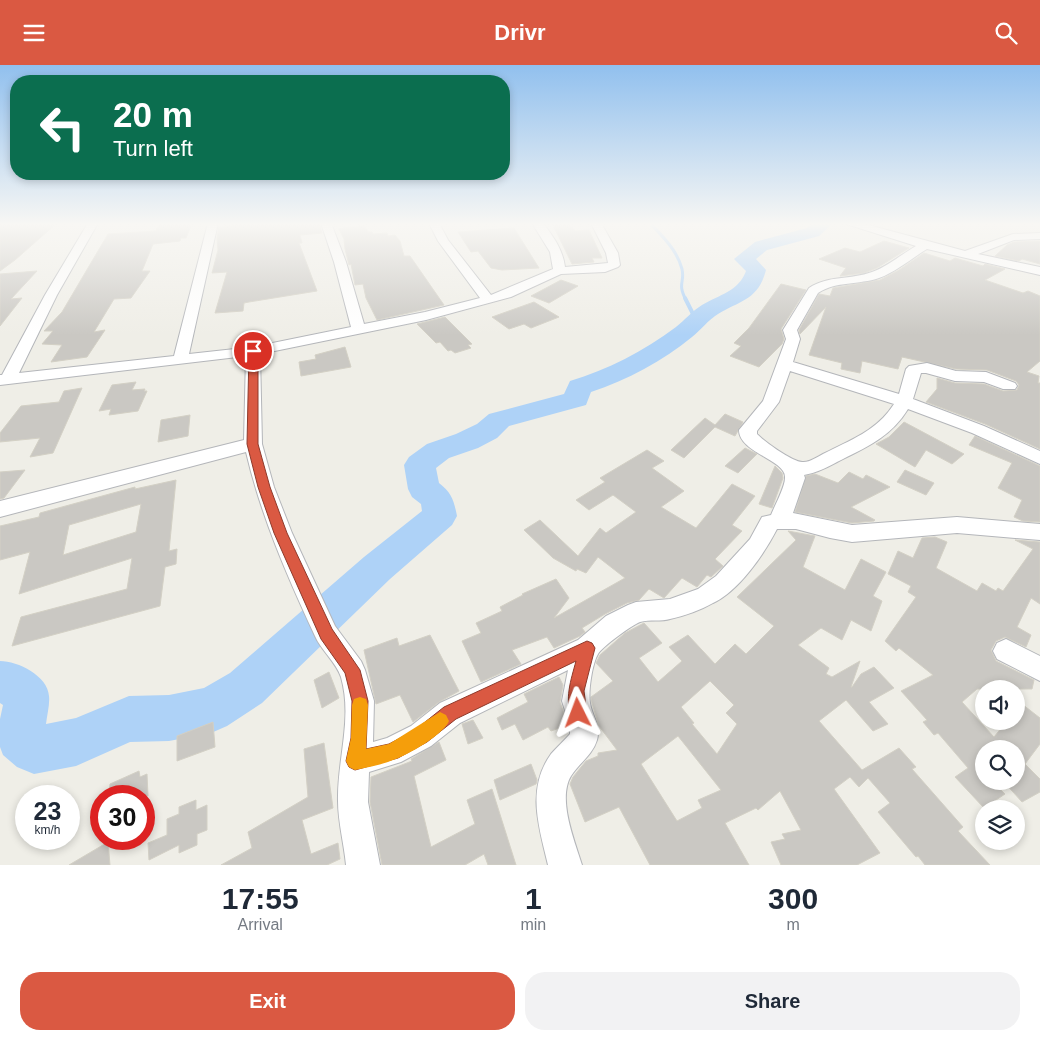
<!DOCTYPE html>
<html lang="en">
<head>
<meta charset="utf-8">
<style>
  body { margin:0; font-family:Arial,sans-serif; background:#f2f2f3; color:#1f2937; height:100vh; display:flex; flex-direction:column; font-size:19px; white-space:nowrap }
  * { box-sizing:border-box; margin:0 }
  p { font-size:16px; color:#747a83 }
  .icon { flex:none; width:28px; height:28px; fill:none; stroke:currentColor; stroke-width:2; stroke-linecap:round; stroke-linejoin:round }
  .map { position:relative; height:800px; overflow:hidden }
  .panel { display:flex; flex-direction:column; background:#fff; flex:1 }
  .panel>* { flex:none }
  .top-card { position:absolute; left:10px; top:10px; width:500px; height:105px; border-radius:20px; box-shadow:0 2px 8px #0003; background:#0b6e4f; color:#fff; overflow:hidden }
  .fabs { position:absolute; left:975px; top:615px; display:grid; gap:10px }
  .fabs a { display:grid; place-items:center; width:50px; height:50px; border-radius:50%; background:#fff; box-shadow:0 2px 8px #0003; font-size:25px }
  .speed { position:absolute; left:15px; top:720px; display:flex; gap:10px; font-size:25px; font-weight:700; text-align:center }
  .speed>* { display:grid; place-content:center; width:65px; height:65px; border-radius:50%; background:#fff; box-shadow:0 2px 8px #0003; line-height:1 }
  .speed small { font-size:12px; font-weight:400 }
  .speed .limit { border:8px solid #d22; background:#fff; color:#111 }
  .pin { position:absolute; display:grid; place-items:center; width:42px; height:42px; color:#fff; margin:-21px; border:2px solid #fff; border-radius:50%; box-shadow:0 1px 5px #0007 }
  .me { position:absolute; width:55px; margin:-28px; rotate:357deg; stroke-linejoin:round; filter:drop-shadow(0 0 4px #0008) }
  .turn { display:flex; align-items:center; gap:18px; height:105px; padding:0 20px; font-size:22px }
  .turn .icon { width:65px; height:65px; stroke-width:2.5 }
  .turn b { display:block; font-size:35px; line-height:42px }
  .eta { display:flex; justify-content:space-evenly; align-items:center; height:85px; text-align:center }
  .eta b { font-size:30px; font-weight:700; line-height:35px }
  .button { display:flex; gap:10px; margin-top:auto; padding:10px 20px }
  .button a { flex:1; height:58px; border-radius:20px; background:#da5942; color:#fff; font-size:20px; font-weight:700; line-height:58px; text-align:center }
  .button a+a { background:#f2f2f3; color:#1f2937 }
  header { display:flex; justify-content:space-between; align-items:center; height:65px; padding:0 20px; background:#da5942; color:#fff; font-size:22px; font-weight:700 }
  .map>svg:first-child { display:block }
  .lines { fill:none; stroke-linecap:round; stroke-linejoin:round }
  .stream-far1 { stroke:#aed2f7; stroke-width:3 }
  .stream { stroke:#aed2f7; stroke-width:4 }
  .river { fill:#aed2f7; fill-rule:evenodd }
  .building { fill:#cac8c3; stroke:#d3d0c5; fill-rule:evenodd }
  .minor-casing { stroke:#b4b6ba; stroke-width:2 }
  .minor { fill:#fff; fill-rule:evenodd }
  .route { fill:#da5942; stroke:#8e3a2b }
  .slow { fill:#f59e0b }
</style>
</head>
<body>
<header><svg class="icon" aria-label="menu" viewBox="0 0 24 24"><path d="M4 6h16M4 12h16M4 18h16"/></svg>Drivr<svg class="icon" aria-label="search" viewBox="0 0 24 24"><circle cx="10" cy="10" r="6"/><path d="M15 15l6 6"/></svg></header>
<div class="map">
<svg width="1040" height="800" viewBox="0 0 1040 800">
  <rect width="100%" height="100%" fill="#efeee7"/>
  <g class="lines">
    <path class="stream-far1" d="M650,158c13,14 27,27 32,46 3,14 -5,14 4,31"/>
    <path class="stream" d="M685,233l11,22"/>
    <path class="river" d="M814,158h19l-14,13 -52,14 -11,9 10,11c-8,30 -25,30 -48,44 -10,6 -17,16 -26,23 -29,24 -65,43 -101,55l-5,13 -77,21 -12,12 -19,10 -29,10 -13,10 3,15c13,10 15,18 18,33l-5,9 -62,54 -128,124 -35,23 -16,7 -42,8 -39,1 -54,24 -42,8 -17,-7 -14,-12 -3,-8v-28l3,-14 -3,-2v-42c18,0 48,15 49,35 1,8 -2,19 -3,28l30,-6 53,-22 40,-1 35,-7 26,-15 134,-116 58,-46 -1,-7 -9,-7 -4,-8 -4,-24 5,-8 18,-13 29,-10 21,-10 12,-10 75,-20 6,-13c37,-11 74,-30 106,-54 9,-7 16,-16 26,-22 17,-10 37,-14 44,-34l-12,-12 21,-17 52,-14z"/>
  </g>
  <g class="building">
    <path d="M0,158h57l-42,37 -15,11z"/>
    <path d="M159,158h33l-6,15h-5l-1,3 -27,3 -11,27h8l-19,27 -17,1 -20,33 11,-2 -18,27 -36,5 11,-17 -20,-1 11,-13h-9l18,-19 46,-78 48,-3z"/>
    <path d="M245,158h74l3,10 -22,2 2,8h-3l18,48 -68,11 -5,1 -1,8 -28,2 12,-41 -15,1 6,-23 -1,-12 2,-11z"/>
    <path d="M552,158h16l7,8 14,-1 13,28h-10l2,4 -22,2z"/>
    <path d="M364,160l4,7h4l1,2 14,-1 1,3 7,-1 5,6 4,15h6l34,49 -67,15 -11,-22 -3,-14 -8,1 -4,-21 -2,1 -4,-16 -1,-10 -5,-10z"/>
    <path d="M514,163l25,40 -37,2 -11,-2 -13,-17 -7,1 -13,-20z"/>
    <path d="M884,176l25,7 -32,20 -13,5 -24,3 6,-8 -27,-9 26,-11 15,4z"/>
    <path d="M1040,176v23l-18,-5 -3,2 -24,-5 12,-11 7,-3z"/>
    <path d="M924,188l26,8 5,-3 28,8 2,-2 20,5 -20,11 38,13 5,-2 12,5v65l-13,11 12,4 -1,7h2v66l-55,-25 -59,-22 11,-13v-11l18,5 29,1 19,7 14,-1 2,-5 -3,-4 -29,-11 -31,-1 -54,-12 -4,12 -36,-8 -2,12 -19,-4 1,-6 -33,-8 17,-48 -26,27 -1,-4 20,-36 11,2 3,-8 47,-8 19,-10z"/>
    <path d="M37,206l-26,28 11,-1 -22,28v-52z"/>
    <path d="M561,215l17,6 -29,17 -18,-7z"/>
    <path d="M781,219l25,6 -25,39 3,10 -2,5 -23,23 -29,-11 11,-10 -7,-3 15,-15z"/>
    <path d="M534,237l25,15 -28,11 -7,-4 -15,5 -17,-12z"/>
    <path d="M445,252l27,27 -4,1 3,3 -16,5 -4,-3 -3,1 -8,-9 -4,1 -19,-19z"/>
    <path d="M345,282l6,20 -50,9 -2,-14 17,-3 -1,-4z"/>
    <path d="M136,317l-4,8 13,-1 -1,2h3l-9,20 -29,4 2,-6 -12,2 13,-26z"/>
    <path d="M82,323l-29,65 -23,4 10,-19 -40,4v-9l21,-27 38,-4 5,-11z"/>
    <path d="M725,349l18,8 -8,14 -20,-9 -31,31 -13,-8 34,-32 10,7z"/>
    <path d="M190,350l-2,21 -30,6 3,-22z"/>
    <path d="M904,357l60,32 -12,10 -26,-14 -11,17 -39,-23 13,-7z"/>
    <path d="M975,371l65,30v56l-17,-1 -9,-4 8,-17 -24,-12 14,-25 -43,-18z"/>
    <path d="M745,383l12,6 -19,19 -13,-7z"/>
    <path d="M647,385l17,11 -12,7 32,23 -23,16 35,21 36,-44 23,12 -23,29 10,6 -27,28 8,7 -12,11 -4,-2 -10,12 -15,-9 -18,20 -15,-9 -10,11 -12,3 -22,11 -23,14 3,4 -5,4 -26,12 -7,-11 -35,13 9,14 -40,18 -19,-41 19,-8 -5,-10 26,-12 -2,-4 23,-12 -1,-1 34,-15 13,19 -15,20 71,-40 -27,-21 -12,16 -9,-4 -1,2 -23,-13 -29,-28 16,-10 38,36 22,-28 6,5 30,-21 -23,-17 -24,15 -13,-10 29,-18 -5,-4z"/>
    <path d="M775,401l7,7 1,5 -11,30 -13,-4z"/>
    <path d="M25,405l-21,28 -4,1v-27z"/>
    <path d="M905,405l29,13 -8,12 -29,-13z"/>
    <path d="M849,407l14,7 3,-4 24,12 -39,20 24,13 -1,1 -22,2 -57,-11 11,-36 9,-2 23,9z"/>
    <path d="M176,415l-7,71 8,-2 -1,15 -11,3 -5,39 -148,40 9,-29 106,-28 5,-31 -113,36 11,-42 -30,8v-34l39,-9 1,-4 95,-26v2zM141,439l-5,28 -73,23 6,-30z"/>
    <path d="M788,466l27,5 -12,31 42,23 16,-31 25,13 -13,24 9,5 -11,30 -20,-11 -9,20 -21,-12 -23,17 31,23 -3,6 6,3 28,-16 -9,26h1l9,-13 13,-7 20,21 -25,14 19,22 -15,7 -27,-31 -27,21 43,49 37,-22 17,19 -4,2 51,58 -5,4 32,34h-65l-7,-9 -2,1 -38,-45 12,-9 -22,-25 -9,9 -9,-10 -16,12 46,64 -23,12h-76l-10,-23 14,-3 -3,-5 19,-4 -21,-39 -22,19 -2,-2 -31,15 24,42h-99l-31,-58 -34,15 -15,-38 3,-7 13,-16 12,-5v-3l19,-3 -18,-24 -7,-23 -1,-6 22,-16 -17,-18 4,-8 25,-22 19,-10 18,20 -23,15 19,24 24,-21 -13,-14 19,-12 27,29 20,-20 11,10 28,-28 -37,-29 59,-57zM710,616l24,24 -8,8 11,11 -20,30 -25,-30 2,-1 -13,-16zM678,671l43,54 -23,10 4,8 -25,13 -36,-57z"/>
    <path d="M935,472l12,5 -11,26 41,23 5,-8 14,8 2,-3 5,3 30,-42 -18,-9 25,2v62l-9,-6 -14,29 14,8 -5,12 -21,-10 -9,4 -5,9 5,11 38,19 -2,9h-55l-15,13 32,35 13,-16h9v-10l6,-7 18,14v26l-15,20 15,15v13l-18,10 -19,-21h13v-32h-32v32h8l13,13 -21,14 -29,-31 13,-9 -30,-35 -4,2 -11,-13 4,-2 -26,-29 32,-16 -34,-27 -3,3 -11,-10 31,-44 -8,-5 3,-6 -23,-12 10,-23 15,7 9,-20z"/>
    <path d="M430,570l29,56 -20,11 -26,20 -13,-27 -24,9 -12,-54 33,-12 2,8z"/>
    <path d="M329,607l10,26 -17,10 -8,-28z"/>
    <path d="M559,612l4,8 -3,17 8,23 -17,6 -3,-4 -25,13 -8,-16 -13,6 -5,-12 31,-16 -4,-8z"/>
    <path d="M473,655l10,18 -15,6 -6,-20z"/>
    <path d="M213,657l2,25 -38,14v-25z"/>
    <path d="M439,677l7,18 -32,16 17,71 44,-23 -8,-24 25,-11 24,76h-28l-4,-11 -19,11h-83l-12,-63 1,-25 41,-16 -1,-2z"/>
    <path d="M324,678l9,65 -31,12 9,34 27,-11 2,16 -13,6h-106l31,-17 -4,-16 60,-35 -4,-48z"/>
    <path d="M531,699l6,16 -1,4 -36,16 -6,-20z"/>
    <path d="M139,706l1,6 7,-3 1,22h-39l1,-12z"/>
    <path d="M196,735v10l11,-5v25l-10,4v11l-18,8v-8l-30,15 -1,-17 19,-8v-16l12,-5v-7z"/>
    <path d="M108,777l2,23h-41z"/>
  </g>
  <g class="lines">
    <defs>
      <g id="minor">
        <path d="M88,158h10l-41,72 -38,78 155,-17 34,-133h10l-29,131 64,-7 98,-20 -17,-65 -13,-39h10l15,39 18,62 61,-12 55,-14 -42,-57 -9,-18h10l9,17 43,55 62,-26 -3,-17 -18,-29h11c10,13 20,27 22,44l43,-4 -2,-10 -15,-30h10l17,30 2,12 -2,2 -13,5 -44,2 -50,23 -85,23 -166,34 2,90 12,43 18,46 43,93 26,35 4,9 9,31 -1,41 14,-4 24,-12 29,-23 138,-63 28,-24 22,-11 8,-3 34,-3 28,-10 18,-13 34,-37 12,-22 9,-2c4,-10 14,-28 14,-37 2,-18 -46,-25 -46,-48l24,-29 23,-62 -3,-9 26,-42c19,-13 42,-8 63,-16 15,-5 30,-18 44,-26l-73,-23h18l104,28 48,-17 27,-1v6l-26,1 -36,14 62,13v8l-113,-26c-15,9 -31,23 -48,29 -20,7 -43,3 -61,15l-21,37 3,9 -7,23 106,32 7,-25 3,-3 18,-3 29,8 30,1 29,11 2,3 -2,3h-12l-19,-7 -29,-1 -29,-8h-5l-8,26 71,27 56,25v13l-68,-31 -64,-24c-17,28 -43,39 -71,53 -11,6 -21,11 -33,13l1,3 -12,35 59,12 105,-8 83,7v16l-83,-7 -105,9 -22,-4 -34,-9h-19c-13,25 -38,62 -64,74 -12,7 -29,13 -43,16 -9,3 -20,0 -30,3 -8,3 -38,25 -42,32 -6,10 -10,38 -8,49 2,13 11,23 7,37 -5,16 -18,23 -26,36 -14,23 4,66 11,89h-34c-9,-38 -22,-76 3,-111 6,-7 13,-13 19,-20v-8l-8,-25 6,-31 -108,53 -29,23 -30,16 -32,10 -1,30 12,63h-34c-2,-21 -8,-43 -8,-64 -1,-42 15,-82 3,-124 -5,-15 -20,-27 -26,-41 -28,-60 -54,-120 -69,-184l-246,65v-16l244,-61 2,-84 -246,29v-10h2l43,-80zM790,306l104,33c-17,27 -44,36 -71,50 -6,3 -14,9 -21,8 -11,-1 -37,-20 -45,-28v-3l22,-29z"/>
        <path d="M1006,574l34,17v25l-43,-22 -4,-8 4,-8z"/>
      </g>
    </defs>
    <use href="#minor" class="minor-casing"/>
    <use href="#minor" class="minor"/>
  </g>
  <linearGradient id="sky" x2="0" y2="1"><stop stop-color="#91c0ee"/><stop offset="0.59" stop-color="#f8f7f4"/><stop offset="1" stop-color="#f8f7f4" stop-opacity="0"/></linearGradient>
  <rect width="1040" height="270" fill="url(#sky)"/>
  <path class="route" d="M253,283l5,3v93l12,43 17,46 45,96 28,41 8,31 -2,48 23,-5 26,-14 29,-23 143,-66 5,2 3,5 -11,43 3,22 -3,6 -6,2 -6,-2c-8,-20 -1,-39 4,-58l-120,58 -29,23 -29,16 -43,12 -6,-3 -3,-6 5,-23 1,-37 -7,-28 -24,-34 -47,-106 -16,-46 -11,-43 2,-93z"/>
  <path class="slow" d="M360,632l6,2 2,6 -2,44 23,-5 51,-32 6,3 3,6c-6,14 -41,34 -56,39 -12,5 -25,7 -38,10l-6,-3 -3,-6 5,-23 1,-33 2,-6z"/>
</svg>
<div class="fabs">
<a><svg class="icon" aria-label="sound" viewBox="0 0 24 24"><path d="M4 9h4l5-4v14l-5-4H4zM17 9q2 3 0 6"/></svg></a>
<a><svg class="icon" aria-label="search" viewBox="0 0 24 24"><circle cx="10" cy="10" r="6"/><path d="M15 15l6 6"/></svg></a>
<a><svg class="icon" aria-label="layers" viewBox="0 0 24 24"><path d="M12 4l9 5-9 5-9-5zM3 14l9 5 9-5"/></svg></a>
</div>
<div class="speed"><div>23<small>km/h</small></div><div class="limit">30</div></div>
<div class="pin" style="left:253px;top:286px;background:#d93025"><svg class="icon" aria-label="arrive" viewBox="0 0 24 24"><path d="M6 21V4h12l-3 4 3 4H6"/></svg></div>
<svg class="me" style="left:578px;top:648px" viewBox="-20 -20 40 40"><path d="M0-17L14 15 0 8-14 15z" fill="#da5942" stroke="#fff" stroke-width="4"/></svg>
<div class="top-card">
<div class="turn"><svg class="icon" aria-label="left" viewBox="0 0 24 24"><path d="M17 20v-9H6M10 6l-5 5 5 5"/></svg><div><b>20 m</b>Turn left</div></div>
</div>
</div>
<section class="panel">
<div class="eta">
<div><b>17:55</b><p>Arrival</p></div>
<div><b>1</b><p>min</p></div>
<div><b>300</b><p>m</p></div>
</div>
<div class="button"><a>Exit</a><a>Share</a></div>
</section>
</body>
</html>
